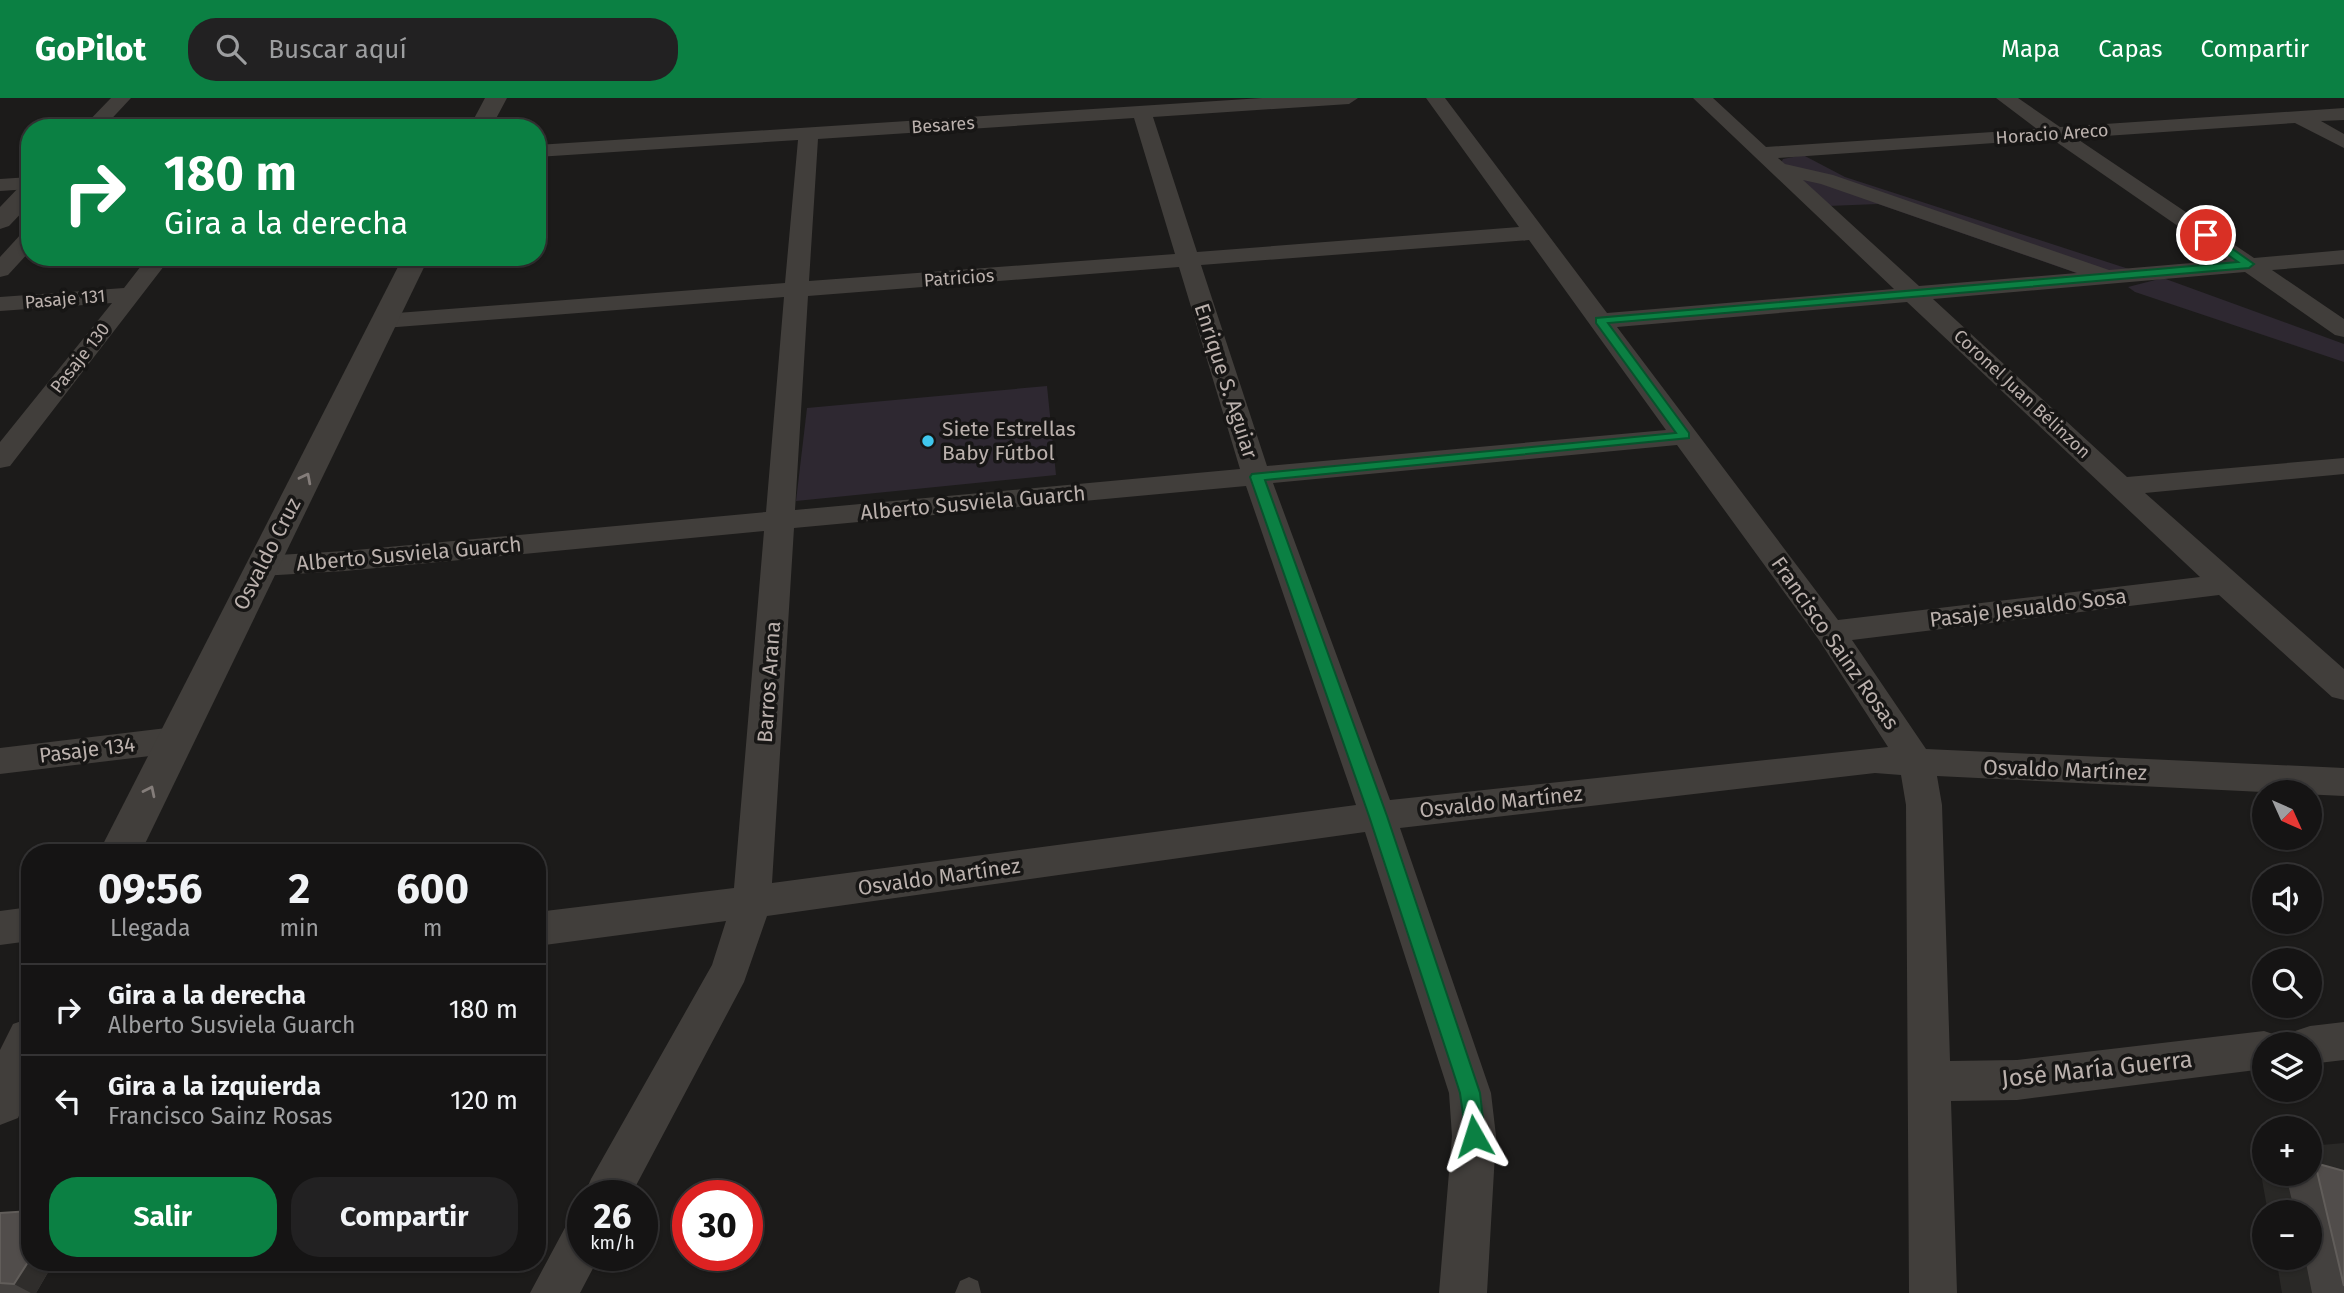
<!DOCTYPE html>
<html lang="es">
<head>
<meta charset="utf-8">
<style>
  body { margin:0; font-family:"Fira Sans",sans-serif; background:#222122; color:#f1f3f6; height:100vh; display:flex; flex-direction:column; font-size:26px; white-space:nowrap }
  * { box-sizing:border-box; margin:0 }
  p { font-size:23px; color:#9d9ea0 }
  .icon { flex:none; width:38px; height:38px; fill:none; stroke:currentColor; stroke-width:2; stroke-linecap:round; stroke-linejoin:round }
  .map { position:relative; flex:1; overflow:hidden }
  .sheet { position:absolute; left:21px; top:746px; width:525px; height:427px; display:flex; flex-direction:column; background:#151414; border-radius:28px; box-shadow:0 2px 5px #0004,0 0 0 2px #343334 }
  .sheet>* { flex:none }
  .top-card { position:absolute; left:21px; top:21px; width:525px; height:147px; border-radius:28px; box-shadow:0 2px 5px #0004,0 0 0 2px #343334; background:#0b8043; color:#fff; overflow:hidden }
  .needle { width:46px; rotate:135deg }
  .tools { position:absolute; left:2252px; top:682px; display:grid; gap:14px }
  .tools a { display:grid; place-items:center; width:70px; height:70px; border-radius:50%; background:#151414; box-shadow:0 2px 5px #0004,0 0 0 2px #343334; font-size:35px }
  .speed { position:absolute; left:567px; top:1082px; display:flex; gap:14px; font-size:35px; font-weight:700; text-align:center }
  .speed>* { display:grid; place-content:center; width:91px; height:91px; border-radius:50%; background:#151414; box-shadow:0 2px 5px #0004,0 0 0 2px #343334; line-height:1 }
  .speed small { font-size:18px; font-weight:400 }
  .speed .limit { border:10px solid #d22; background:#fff; color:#111 }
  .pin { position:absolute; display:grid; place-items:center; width:60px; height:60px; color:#fff; margin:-30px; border:4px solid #fff; border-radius:50%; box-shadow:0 2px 7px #0007 }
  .me { position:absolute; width:77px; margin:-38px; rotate:354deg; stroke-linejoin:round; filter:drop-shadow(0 0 5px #0008) }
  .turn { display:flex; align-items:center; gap:24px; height:147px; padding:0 28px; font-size:32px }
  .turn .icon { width:91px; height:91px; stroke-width:2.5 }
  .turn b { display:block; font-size:49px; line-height:60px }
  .eta { display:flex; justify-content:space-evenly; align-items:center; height:119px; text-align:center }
  .eta b { font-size:42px; font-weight:700; line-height:49px }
  .action { display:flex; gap:14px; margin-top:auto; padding:14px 28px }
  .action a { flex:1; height:80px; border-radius:28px; background:#0b8043; color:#fff; font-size:28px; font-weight:700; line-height:80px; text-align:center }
  .action a+a { background:#222122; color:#f1f3f6 }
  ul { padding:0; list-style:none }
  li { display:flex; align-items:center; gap:21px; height:91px; padding:0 28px; border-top:2px solid #343334 }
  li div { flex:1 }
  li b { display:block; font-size:26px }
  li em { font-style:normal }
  header { display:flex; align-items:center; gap:42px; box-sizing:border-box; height:98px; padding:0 35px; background:#0b8043; color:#fff }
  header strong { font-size:33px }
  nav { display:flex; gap:38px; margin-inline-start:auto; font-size:24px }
  .search { width:490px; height:63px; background:#222122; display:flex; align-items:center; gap:18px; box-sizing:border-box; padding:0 24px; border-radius:28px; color:#9d9ea0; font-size:26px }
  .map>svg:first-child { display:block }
  .built { fill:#292826 }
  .green { fill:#2e2831 }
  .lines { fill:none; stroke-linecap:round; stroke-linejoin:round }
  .service { fill:#413e3b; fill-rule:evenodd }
  .minor { fill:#413e3b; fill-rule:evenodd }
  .tertiary { fill:#413e3b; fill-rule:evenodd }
  .wall { fill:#44413f }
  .shaded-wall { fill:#2f2d2b }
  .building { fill:#514d4b; stroke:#615d5a; stroke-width:2 }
  .oneway { stroke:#847d7a }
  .route { fill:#0b8043; stroke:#07532c; stroke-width:2 }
  .poi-dot { fill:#40c7ee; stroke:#171615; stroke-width:2.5 }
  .labels { text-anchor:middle; stroke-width:7; stroke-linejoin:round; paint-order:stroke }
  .far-street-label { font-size:18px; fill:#bbb1ad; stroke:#171615 }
  .street-label { font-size:21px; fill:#bbb1ad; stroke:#171615 }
  .poi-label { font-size:21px; fill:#bbb1ad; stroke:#171615; text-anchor:start }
  .near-street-label { font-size:24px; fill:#bbb1ad; stroke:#171615 }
</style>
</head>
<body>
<header>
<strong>GoPilot</strong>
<div class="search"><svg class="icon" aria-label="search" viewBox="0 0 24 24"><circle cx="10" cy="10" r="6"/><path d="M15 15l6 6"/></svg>Buscar aquí</div>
<nav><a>Mapa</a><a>Capas</a><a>Compartir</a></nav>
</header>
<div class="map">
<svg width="2344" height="1195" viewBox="0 0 2344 1195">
  <rect width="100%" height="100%" fill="#1c1b1a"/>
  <path class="built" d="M2344,1045v150h-62l-6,-35h34v-45h-42l-11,-61 7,-1v23h46v-28z"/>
  <g class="green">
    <path d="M1803,57l42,22 290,94 -50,5 -207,-72 -50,2 -47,-43 2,-4z"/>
    <path d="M2163,180l181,66v18l-209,-70 -7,-5z"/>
    <path d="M1047,288l9,89 -260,26 11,-93z"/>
  </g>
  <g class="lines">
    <path class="service" d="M969,1179l9,4 3,12h-26l5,-12z"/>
    <g class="minor">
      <path d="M111,0h20l-28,30h-21z"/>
      <path d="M1262,0h96l-9,6 -196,13 44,135 322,-25 -93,-129h19l162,215 287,-24 -201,-191h20l53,49 271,-18 -41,-31h22l42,29 284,-19v12l-23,1 23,13v14l-49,-25 -219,15 178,120 90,-8v14l-72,6 72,49v18l-9,-2 -90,-63 -312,27 194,178 217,-19v16l-199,19 199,176v31l-12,-3 -113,-102 -367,45 74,109 418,19v28l-407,-20 5,29 8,256 67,-1 247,-29 15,5 4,9h-19v24l-247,31 -66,1 6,192h-48l-3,-488 -5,-30 -26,-2 -475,55 91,265 5,43 -9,157h-48l13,-157 -3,-43 -84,-261 -598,84 -23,66 -113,213h-47l7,-16 121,-214 14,-44 -189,25v-34l197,-24 30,-357 -419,40 -84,5 -11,-3 -4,-7 4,-7 11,-3 84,-5 421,-39 18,-215 -400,31 -9,-2 -3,-5 3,-5 9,-2 401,-31 13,-143 -261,17v-12zM1134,20l41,136 -366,27 9,-142zM2052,41l175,121 -118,10 -276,-95 -48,-11 -7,-6zM1803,82l18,4 256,89 -158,13zM1529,142l137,190 -399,36 -66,-201zM1179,169l61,202 -445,41 13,-214zM1907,204l293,275 -362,43 -221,-293zM1677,347l142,195 69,107 -498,53 -117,-317zM1246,388l110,319 -584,78 22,-355z"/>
      <path d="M30,79v12l-30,2v-12z"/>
      <path d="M30,133v20l-22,24 -8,2v-20l22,-24z"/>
      <path d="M148,159h23l-161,209 -10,2v-26l112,-139 -112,8v-14l124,-9z"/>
      <path d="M175,629l12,4 5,9 -5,9 -12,4 -175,21v-26z"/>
      <path d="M30,809v34l-30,4v-34z"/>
      <path d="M2344,924v38l-34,4v-19h-21l6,-14 15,-5z"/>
      <path d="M583,1119v38h17l-20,38h-50l37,-69z"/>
    </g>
    <g class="tertiary">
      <path d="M485,0h22l-16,30h-22z"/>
      <path d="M30,85v21l-21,22 -9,3v-22l21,-22z"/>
      <path d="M403,159h26l-288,595h-42z"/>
      <path d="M30,920v74l-12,26 -18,7v-75l13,-26z"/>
    </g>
  </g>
  <g class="wall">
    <path d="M2315,1065l29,8v122h-32l-7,-35h5v-45h-15l-8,-33 9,-6h14v-8z"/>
    <path d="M0,1115l30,49h24l-18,31h-36z"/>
  </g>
  <path class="shaded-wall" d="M30,1161v3h24l-18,31h-5l-17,-9z"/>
  <g class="building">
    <path d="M2315,1065l29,8v115z"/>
    <path d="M30,1113v48l-16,25 -14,-1v-70z"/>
  </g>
  <defs><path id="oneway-chevron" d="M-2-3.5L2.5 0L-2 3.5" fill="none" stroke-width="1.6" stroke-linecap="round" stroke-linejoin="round" transform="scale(1.75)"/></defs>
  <g class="oneway">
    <use href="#oneway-chevron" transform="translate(306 380) rotate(-63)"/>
    <use href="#oneway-chevron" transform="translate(150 693) rotate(-64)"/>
  </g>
  <path class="route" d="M2202,135h8l44,31 -5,4 -641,55 81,110v5l-424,42 122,336 93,277 5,43 -3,7 -8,3 -7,-3 -7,-50 -8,-25 -83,-252 -119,-339 2,-3 424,-41 -80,-110v-5l642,-56 -36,-25z"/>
  <circle class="poi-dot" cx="928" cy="343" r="7"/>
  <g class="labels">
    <g class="far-street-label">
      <text transform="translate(943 27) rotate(-4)" y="6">Besares</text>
      <text transform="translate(2052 36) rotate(-4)" y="6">Horacio Areco</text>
      <text transform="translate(959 180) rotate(-4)" y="6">Patricios</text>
      <text transform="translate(65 201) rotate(-5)" y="6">Pasaje 131</text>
      <text transform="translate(80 260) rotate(-52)" y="6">Pasaje 130</text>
      <text transform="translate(2022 296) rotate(43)" y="6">Coronel Juan Bélinzon</text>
    </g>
    <g class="street-label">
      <text transform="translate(1226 283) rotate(72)" y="7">Enrique S. Aguiar</text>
      <text transform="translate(973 405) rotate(-5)" y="7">Alberto Susviela Guarch</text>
      <text transform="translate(267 456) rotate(-63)" y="7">Osvaldo Cruz</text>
      <text transform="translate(409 456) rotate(-5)" y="7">Alberto Susviela Guarch</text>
      <text transform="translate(2028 510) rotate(-7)" y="7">Pasaje Jesualdo Sosa</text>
      <text transform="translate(1835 545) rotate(55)" y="7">Francisco Sainz Rosas</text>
      <text transform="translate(769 584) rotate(-86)" y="7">Barros Arana</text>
      <text transform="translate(87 652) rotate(-7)" y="7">Pasaje 134</text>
      <text transform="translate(2065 672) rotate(2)" y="7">Osvaldo Martínez</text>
      <text transform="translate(1501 704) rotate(-6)" y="7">Osvaldo Martínez</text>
      <text transform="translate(939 779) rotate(-8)" y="7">Osvaldo Martínez</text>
    </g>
    <g class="poi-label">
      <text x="942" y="338">Siete Estrellas<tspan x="942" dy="24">Baby Fútbol</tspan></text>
    </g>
    <g class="near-street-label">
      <text transform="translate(2097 971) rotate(-6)" y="8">José María Guerra</text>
    </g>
  </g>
</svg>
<div class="tools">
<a><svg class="needle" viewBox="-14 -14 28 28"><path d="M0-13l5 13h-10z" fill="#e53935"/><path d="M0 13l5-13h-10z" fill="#9d9ea0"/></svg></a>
<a><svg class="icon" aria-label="sound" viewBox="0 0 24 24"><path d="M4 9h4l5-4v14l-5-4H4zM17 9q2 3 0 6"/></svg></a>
<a><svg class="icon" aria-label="search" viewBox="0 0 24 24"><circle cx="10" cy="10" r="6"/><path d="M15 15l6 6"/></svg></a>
<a><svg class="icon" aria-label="layers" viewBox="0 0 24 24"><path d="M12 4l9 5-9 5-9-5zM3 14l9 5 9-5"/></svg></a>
<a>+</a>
<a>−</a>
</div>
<div class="speed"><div>26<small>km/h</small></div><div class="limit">30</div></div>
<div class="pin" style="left:2206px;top:137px;background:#d93025"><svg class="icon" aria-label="arrive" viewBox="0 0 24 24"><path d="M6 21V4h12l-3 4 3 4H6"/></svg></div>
<svg class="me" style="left:1474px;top:1038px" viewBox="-20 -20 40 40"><path d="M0-17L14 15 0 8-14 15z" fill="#0b8043" stroke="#fff" stroke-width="4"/></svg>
<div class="top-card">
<div class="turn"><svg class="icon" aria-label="right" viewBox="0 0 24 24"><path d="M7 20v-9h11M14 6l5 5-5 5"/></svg><div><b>180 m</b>Gira a la derecha</div></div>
</div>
<section class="sheet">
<div class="eta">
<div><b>09:56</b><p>Llegada</p></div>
<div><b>2</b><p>min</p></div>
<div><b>600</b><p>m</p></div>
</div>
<ul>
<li><svg class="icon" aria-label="right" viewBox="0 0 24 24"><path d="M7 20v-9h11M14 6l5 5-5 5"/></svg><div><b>Gira a la derecha</b><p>Alberto Susviela Guarch</p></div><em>180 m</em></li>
<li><svg class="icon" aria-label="left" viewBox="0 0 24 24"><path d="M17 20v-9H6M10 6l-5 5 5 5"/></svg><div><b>Gira a la izquierda</b><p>Francisco Sainz Rosas</p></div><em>120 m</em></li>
</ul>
<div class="action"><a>Salir</a><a>Compartir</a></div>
</section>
</div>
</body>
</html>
